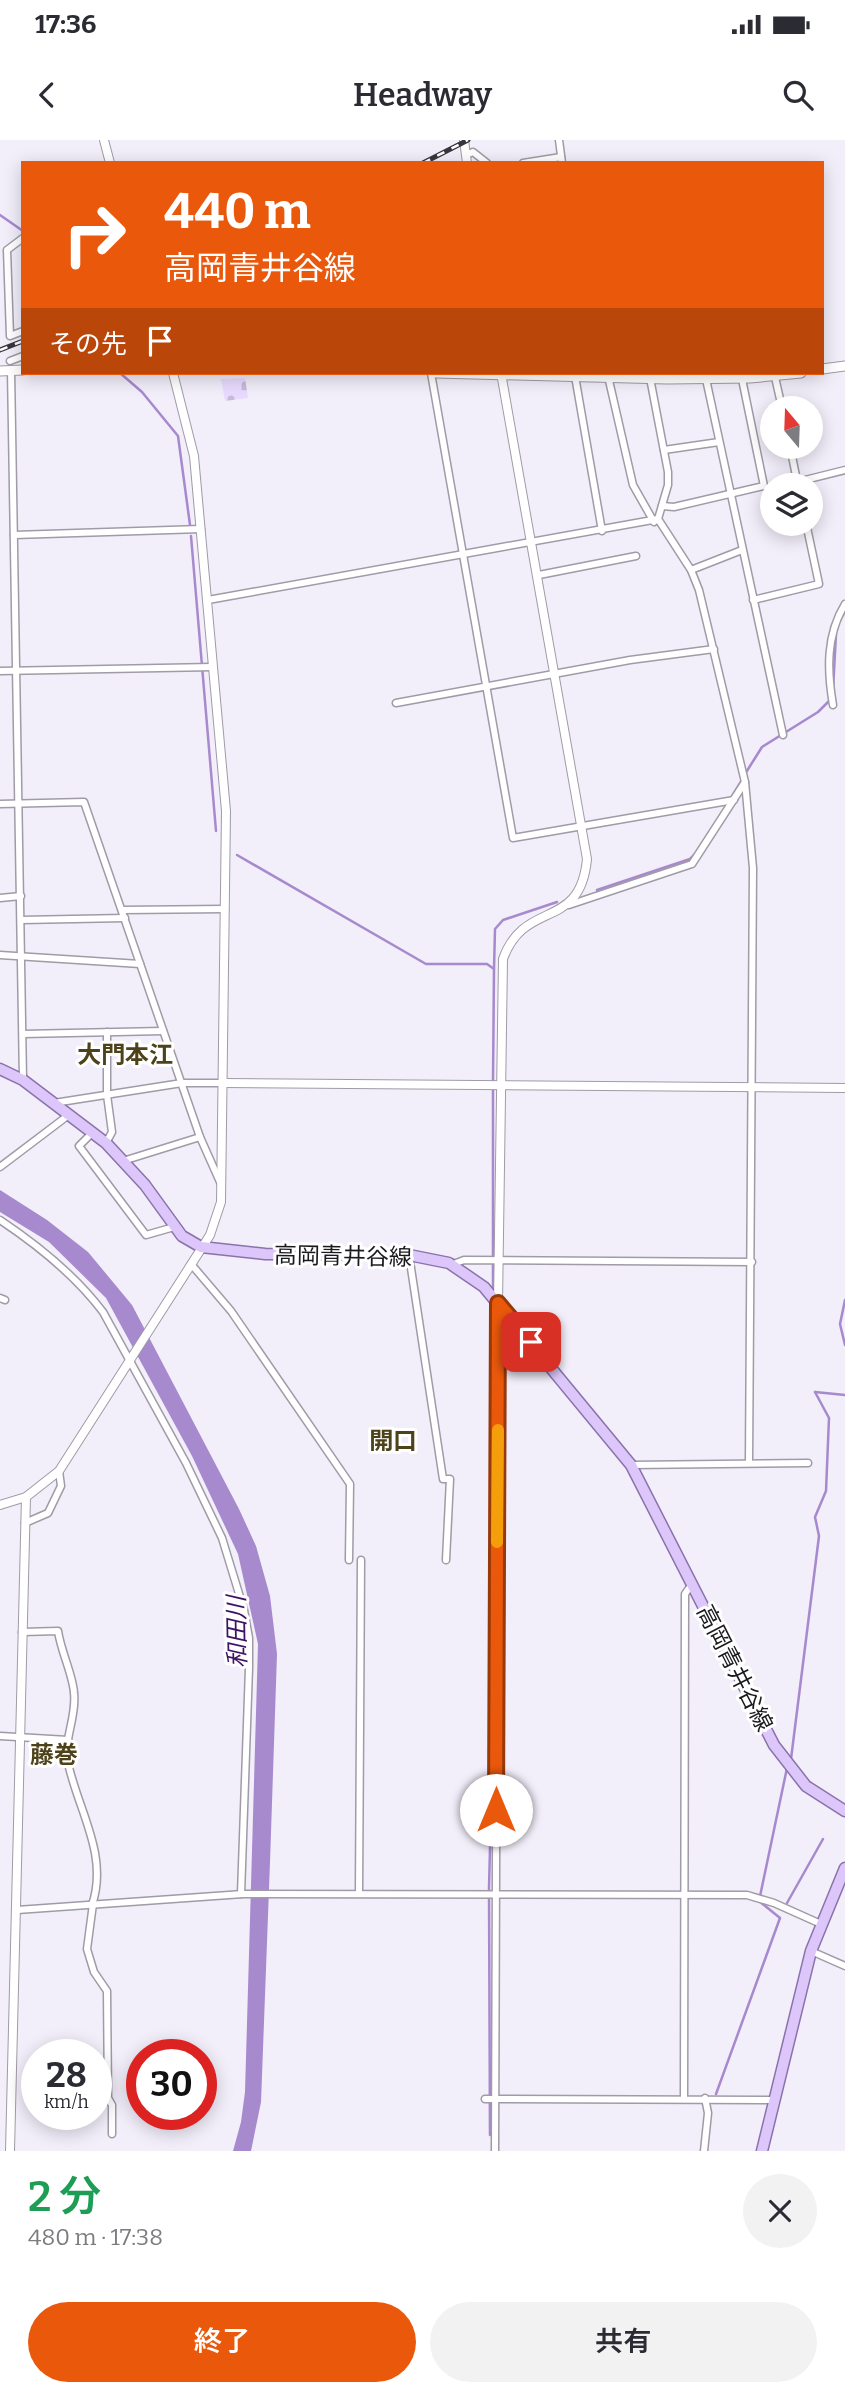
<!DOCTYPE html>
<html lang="ja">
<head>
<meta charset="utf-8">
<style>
  body { margin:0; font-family:Bitter,"Noto Sans JP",serif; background:#f2f2f3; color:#2b2b33; height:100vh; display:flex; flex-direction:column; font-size:26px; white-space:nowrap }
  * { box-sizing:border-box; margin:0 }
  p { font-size:23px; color:#7c7c81 }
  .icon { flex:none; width:38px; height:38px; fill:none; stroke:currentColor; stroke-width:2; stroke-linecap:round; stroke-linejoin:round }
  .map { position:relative; height:2011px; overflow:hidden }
  .panel { display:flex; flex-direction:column; background:#fff; flex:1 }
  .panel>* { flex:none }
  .banner { position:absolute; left:21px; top:21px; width:803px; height:214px; border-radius:0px; box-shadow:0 4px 18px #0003; background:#ea580c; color:#fff; overflow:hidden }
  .needle { width:46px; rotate:341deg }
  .buttons { position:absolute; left:760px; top:256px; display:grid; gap:14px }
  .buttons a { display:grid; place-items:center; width:63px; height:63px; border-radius:50%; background:#fff; box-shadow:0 4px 18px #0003; font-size:35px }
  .speed { position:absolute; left:21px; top:1899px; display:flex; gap:14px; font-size:35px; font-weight:700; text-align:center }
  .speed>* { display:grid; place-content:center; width:91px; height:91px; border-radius:50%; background:#fff; box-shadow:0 4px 18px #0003; line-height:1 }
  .speed small { font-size:18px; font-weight:400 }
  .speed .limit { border:10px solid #d22; background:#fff; color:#111 }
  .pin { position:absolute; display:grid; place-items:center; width:60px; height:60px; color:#fff; margin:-30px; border-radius:14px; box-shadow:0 4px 10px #0006 }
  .me { position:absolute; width:77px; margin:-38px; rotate:0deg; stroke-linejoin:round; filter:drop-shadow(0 0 5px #0008) }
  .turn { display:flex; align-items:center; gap:24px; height:147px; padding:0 28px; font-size:32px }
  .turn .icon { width:91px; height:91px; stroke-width:2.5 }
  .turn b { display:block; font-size:49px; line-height:60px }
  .then { display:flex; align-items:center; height:66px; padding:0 28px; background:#0003; gap:14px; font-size:26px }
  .round { display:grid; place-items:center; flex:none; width:74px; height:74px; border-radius:37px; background:#f2f2f3 }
  .summary { display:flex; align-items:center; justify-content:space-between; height:119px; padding:0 28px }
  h1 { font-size:42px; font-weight:600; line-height:52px; color:#1e9e55 }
  .cta { display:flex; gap:14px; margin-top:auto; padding:14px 28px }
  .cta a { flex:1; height:80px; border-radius:42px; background:#ea580c; color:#fff; font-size:28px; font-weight:600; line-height:80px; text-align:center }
  .cta a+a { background:#f2f2f3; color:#2b2b33 }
  .status { display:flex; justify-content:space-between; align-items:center; height:49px; padding:0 35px; background:#fff; direction:ltr }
  .status svg { height:19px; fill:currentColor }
  header { display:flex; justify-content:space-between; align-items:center; height:91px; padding:0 28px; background:#fff; font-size:32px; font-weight:600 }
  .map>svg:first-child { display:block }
  .cemetery { fill:url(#cemetery-stones) }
  .water { fill:#a789ce }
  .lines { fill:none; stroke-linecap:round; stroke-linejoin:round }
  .stream { stroke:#a789ce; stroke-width:2.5 }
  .minor-casing { stroke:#a09ba6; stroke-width:9 }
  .tertiary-casing { stroke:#a09ba6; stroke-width:10 }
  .secondary-casing { stroke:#a09ba6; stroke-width:11 }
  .primary-casing { stroke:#8a72ab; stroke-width:13 }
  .minor { stroke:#fff; stroke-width:6 }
  .tertiary { stroke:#fff; stroke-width:8 }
  .secondary { stroke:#fff; stroke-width:9 }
  .primary { stroke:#ddc7fa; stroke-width:10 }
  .rail-casing { stroke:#37363b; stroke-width:5 }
  .rail { stroke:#fff; stroke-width:2.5; stroke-dasharray:8; stroke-linecap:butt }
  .route-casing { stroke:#983908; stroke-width:18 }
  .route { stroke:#ea580c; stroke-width:12 }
  .slow { stroke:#f59e0b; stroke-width:12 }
  .labels { text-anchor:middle; stroke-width:6; stroke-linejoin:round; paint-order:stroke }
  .street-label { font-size:23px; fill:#1a191d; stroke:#fff }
  .neighbourhood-label { font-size:24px; font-weight:bold; fill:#4d4219; stroke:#fff }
  .water-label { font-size:24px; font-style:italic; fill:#3e1264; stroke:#fff }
</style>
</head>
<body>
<div class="status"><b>17:36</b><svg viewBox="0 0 49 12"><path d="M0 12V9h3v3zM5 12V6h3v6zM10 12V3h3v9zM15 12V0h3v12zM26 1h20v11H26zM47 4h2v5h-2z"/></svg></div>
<header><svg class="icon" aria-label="back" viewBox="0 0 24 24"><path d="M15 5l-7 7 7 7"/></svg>Headway<svg class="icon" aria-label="search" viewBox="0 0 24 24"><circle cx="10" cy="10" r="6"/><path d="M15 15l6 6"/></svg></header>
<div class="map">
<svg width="845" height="2011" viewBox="0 0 845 2011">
  <defs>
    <pattern id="cemetery-stones" width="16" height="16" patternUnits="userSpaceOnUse" patternTransform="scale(1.75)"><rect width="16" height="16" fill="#e9dbff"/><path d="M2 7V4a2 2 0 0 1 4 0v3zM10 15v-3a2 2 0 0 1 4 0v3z" fill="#c7bbda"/></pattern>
  </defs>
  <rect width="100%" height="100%" fill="#f2eefa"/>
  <path class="cemetery" d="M245,238l3,20 -23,3 -4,-22z"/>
  <path class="water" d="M0,1050l47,30 41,32 44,53 107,204 17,37 14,50 7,58 -7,208 -9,240 -10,49h-18l8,-29 4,-30 13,-448 -20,-90 -46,-98 -86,-158 -57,-56 -49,-30z"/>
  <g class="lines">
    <g class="stream">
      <path d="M0,75l23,16"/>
      <path d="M120,233l22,19 36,44 12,89"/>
      <path d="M191,396l25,295"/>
      <path d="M839,481l6,-9"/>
      <path d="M833,550l3,-56"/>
      <path d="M745,634l17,-27 56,-35 12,-12"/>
      <path d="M731,658l11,-18"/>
      <path d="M237,715l189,109h61l7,5 -1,112"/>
      <path d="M597,750l93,-31 5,-5"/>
      <path d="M494,829l1,-40 8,-9 54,-18"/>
      <path d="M493,1151v-203"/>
      <path d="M845,1160l-5,24 5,21"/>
      <path d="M493,1165l1,357"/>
      <path d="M815,1252l30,3"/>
      <path d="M791,1619l28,-223 -4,-19 11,-26 3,-73 -14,-26"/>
      <path d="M787,1763l36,-64"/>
      <path d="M716,1954l64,-176 -21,-17 28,-133"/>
      <path d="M490,1995l-1,-247 4,-156"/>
    </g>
    <defs>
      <g id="minor">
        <path d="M559,0l3,23"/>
        <path d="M466,15l7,-3 14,11"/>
        <path d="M523,23l38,-6"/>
        <path d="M23,98l-16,12 3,86 13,-5"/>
        <path d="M10,221l13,-5"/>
        <path d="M11,230l12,710"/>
        <path d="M431,233l82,465 221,-38"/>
        <path d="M575,236l27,155"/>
        <path d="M608,236l25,109 21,37"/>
        <path d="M775,237l7,31"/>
        <path d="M650,238l18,94v13l-10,34 33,51 8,20 46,192 8,86 -4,594"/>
        <path d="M706,239l77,356"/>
        <path d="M664,310l55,-8"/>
        <path d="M797,342l48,-12"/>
        <path d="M773,345l24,-4 -7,-35"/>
        <path d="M662,366l12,1 90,-21 -22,-107"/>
        <path d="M14,395l187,-6"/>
        <path d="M691,430l51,-20"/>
        <path d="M539,435l97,-19"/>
        <path d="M208,460l450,-81"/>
        <path d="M753,460l66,-16 -13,-61"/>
        <path d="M0,531l213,-4"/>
        <path d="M396,563l234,-43 84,-11"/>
        <path d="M833,565c-6,-35 -7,-70 12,-101"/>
        <path d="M0,664l84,-2 116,335 20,45"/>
        <path d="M0,758l21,-2"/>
        <path d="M569,765l123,-41 53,-82"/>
        <path d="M122,770l103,-1"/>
        <path d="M21,780l104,-2"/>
        <path d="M0,815l140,9"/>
        <path d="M23,894l140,-3"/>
        <path d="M54,963l128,-20h41"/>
        <path d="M93,992l-14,14 67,89 28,-8"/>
        <path d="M106,1003l6,-11 -5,-37v-63"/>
        <path d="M123,1021l77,-24"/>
        <path d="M0,1027l70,-53"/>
        <path d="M0,1080c39,26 75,55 103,92l83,151 36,75 22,72 5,28v30l-8,226"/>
        <path d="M409,1115l34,224h7l-4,81"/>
        <path d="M191,1124l40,47 119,173 -1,76"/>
        <path d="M451,1125l13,-5 288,2"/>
        <path d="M0,1158l5,2"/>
        <path d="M631,1325l177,-2"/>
        <path d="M25,1383l23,-10 13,-27 -2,-15"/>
        <path d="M22,1492l36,-1c3,21 15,44 16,62 3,24 -11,46 -6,70 10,47 41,92 24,142"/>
        <path d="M0,1596l68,4"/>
        <path d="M359,1753l2,-333"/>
        <path d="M93,1764l-6,45 7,23 13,19 1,107 4,7v29"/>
        <path d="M17,1770l226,-16 504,1 27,8 47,21"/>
        <path d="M811,1811l34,15"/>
        <path d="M684,1958l1,-504 7,-10"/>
        <path d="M485,1959l291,1"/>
        <path d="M495,2011l3,-846"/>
        <path d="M704,2011l4,-38 -3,-15"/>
      </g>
      <g id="tertiary">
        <path d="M104,0l6,23"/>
        <path d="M464,0l3,23"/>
        <path d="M223,943l622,5"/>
        <path d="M498,1163l5,-344c22,-61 77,-27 84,-100l-86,-486"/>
        <path d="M0,1365l26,-8 33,-26 151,-236 11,-33 5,-391 -32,-355 -21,-83"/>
        <path d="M10,2011l16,-654"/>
      </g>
      <g id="secondary">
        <path d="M822,229l23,-3"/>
        <path d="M0,231l23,-1"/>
        <path d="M436,233l231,6 83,-1 51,-5"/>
      </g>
      <g id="primary">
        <path d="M0,929l23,11 83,63 39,42 37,51 19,11 64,7 144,1 40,8 35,24 147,178 143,280 32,41 39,25"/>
        <path d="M762,2011l49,-200 34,-83"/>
      </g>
    </defs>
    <use href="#minor" class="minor-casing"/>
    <use href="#tertiary" class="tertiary-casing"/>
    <use href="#secondary" class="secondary-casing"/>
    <use href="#primary" class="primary-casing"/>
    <use href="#minor" class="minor"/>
    <use href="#tertiary" class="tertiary"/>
    <use href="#secondary" class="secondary"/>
    <use href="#primary" class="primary"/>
    <defs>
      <g id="rail">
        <path d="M423,23l45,-23"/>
        <path d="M0,210l23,-9"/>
      </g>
    </defs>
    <use href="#rail" class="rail-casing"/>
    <use href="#rail" class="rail"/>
  </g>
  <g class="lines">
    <defs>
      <path id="route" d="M496,1670l2,-507 33,39"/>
    </defs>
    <use href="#route" class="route-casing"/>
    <use href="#route" class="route"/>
    <path class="slow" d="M497,1402l1,-112"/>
  </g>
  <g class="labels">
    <g class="street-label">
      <text transform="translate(343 1116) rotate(1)" y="8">高岡青井谷線</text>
      <text transform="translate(735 1528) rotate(63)" y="8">高岡青井谷線</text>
    </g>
    <g class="neighbourhood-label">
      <text x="125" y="923">大門本江</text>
      <text x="393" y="1309">開口</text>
      <text x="54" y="1623">藤巻</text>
    </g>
    <g class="water-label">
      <text transform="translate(237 1492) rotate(-91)" y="8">和田川</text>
    </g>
  </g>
</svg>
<div class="buttons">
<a><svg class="needle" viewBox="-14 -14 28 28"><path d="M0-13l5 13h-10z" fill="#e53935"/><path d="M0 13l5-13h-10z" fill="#7c7c81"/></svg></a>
<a><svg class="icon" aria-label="layers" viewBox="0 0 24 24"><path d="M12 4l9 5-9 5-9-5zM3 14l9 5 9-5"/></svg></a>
</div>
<div class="speed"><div>28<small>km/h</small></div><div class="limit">30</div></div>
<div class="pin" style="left:531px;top:1202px;background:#d93025"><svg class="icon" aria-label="arrive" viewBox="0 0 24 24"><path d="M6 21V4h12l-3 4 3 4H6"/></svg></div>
<svg class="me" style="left:496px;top:1670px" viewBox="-20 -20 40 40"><circle r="19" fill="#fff"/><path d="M0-13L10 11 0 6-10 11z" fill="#ea580c"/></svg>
<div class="banner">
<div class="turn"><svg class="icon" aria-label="right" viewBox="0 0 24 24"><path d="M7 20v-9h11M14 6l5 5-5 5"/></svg><div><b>440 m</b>高岡青井谷線</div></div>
<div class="then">その先<svg class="icon" aria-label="arrive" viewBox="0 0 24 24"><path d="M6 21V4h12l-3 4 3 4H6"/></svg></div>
</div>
</div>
<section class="panel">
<div class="summary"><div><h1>2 分</h1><p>480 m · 17:38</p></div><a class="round"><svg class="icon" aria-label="close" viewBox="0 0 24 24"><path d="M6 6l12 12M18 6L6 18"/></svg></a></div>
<div class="cta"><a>終了</a><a>共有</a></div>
</section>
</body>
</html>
